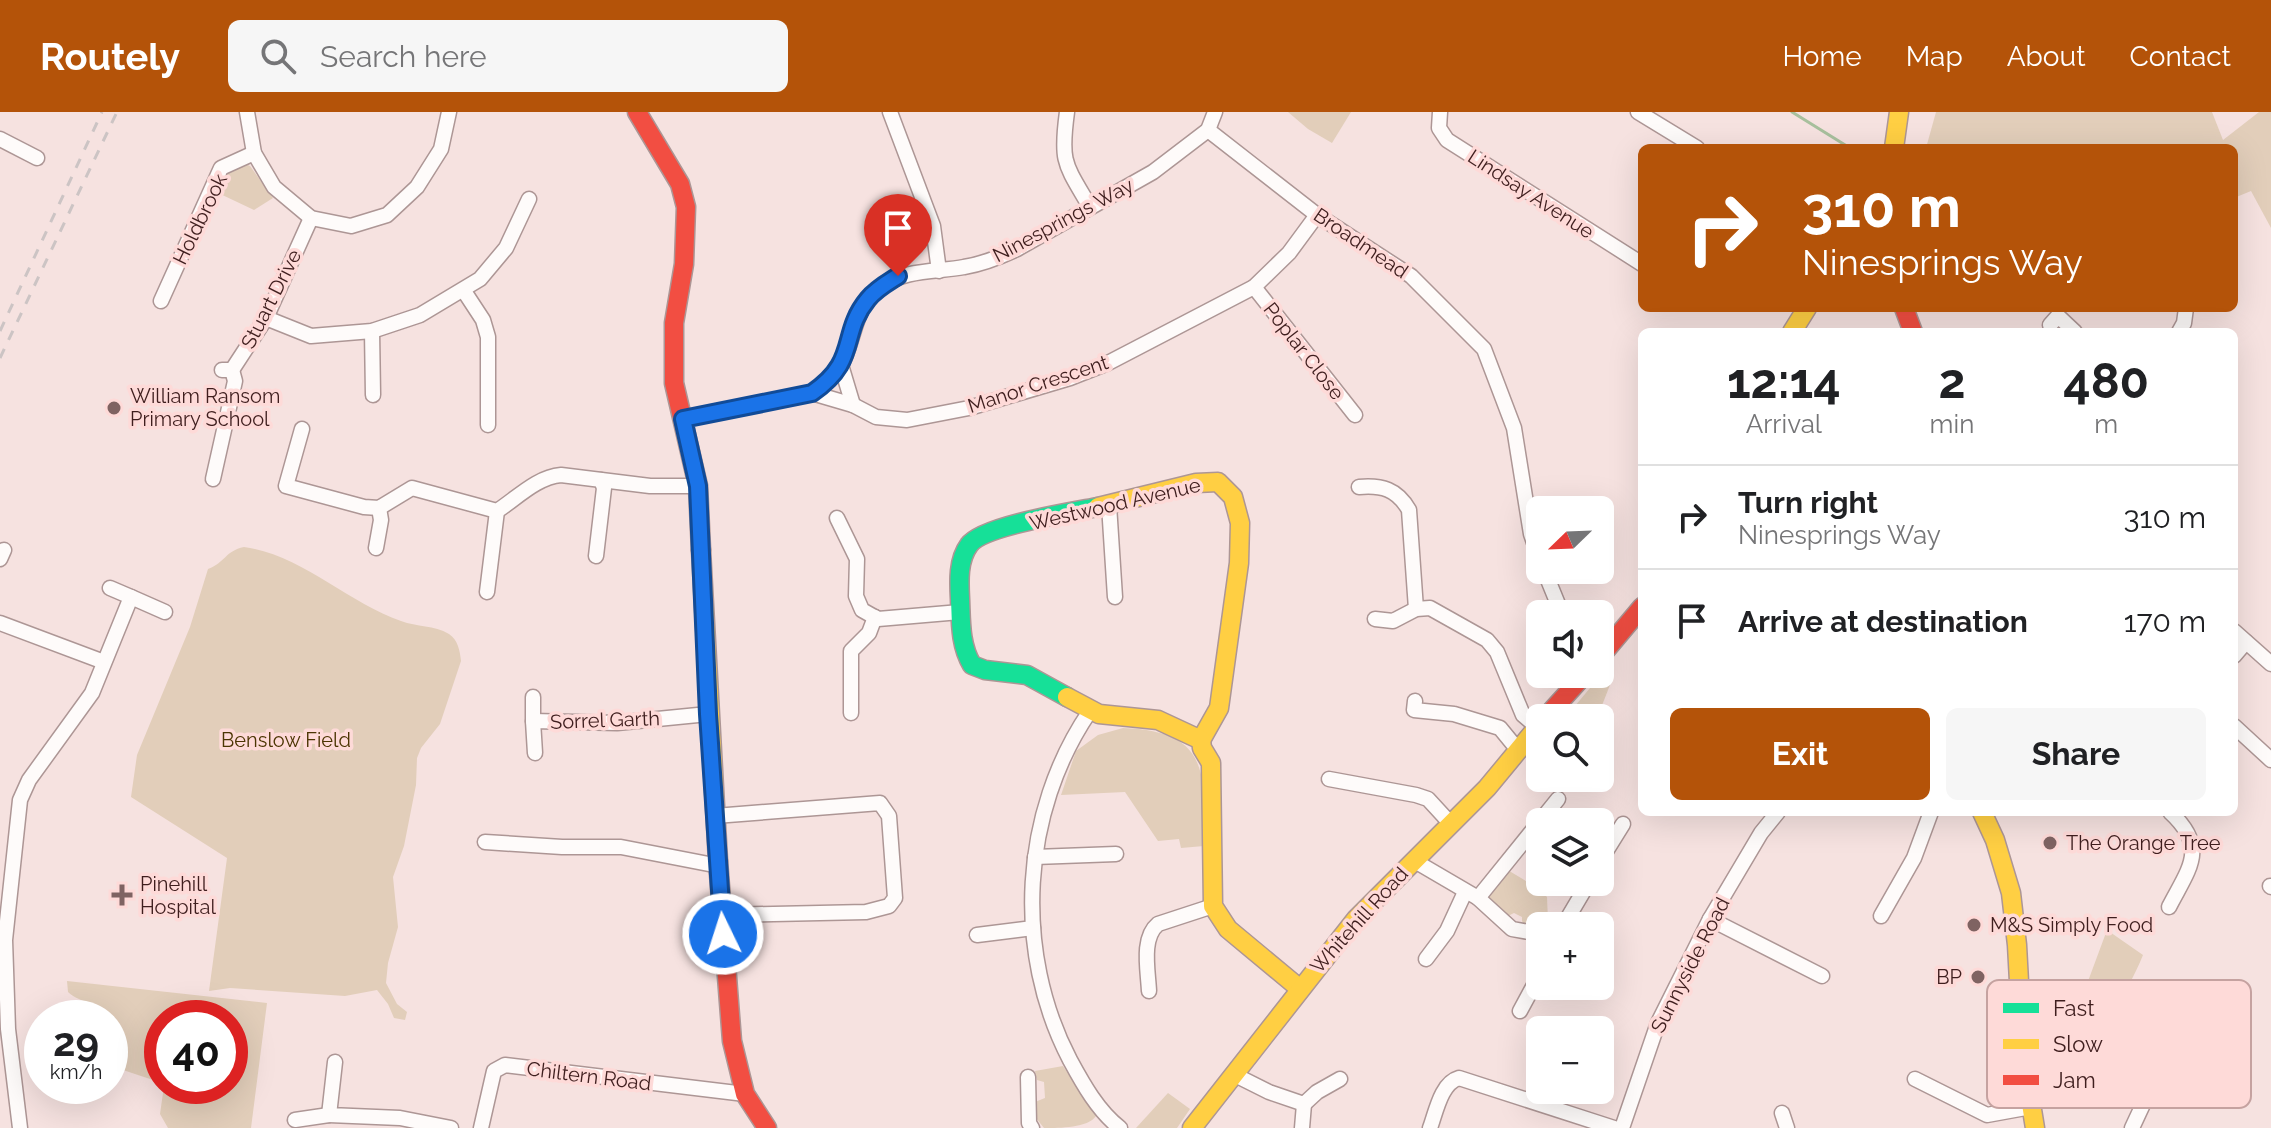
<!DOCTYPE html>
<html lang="en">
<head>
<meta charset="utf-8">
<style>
  body { margin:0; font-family:Raleway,sans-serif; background:#f6f6f6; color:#202124; height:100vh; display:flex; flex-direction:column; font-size:30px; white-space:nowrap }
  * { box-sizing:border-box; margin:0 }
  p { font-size:26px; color:#757577 }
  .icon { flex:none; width:44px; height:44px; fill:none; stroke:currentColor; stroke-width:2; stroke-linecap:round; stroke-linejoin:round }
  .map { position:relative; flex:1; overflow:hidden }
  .sheet { position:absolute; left:1638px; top:216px; width:600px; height:488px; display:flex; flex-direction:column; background:#fff; border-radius:12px; box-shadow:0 8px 32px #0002 }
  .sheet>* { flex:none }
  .banner { position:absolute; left:1638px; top:32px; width:600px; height:168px; border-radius:12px; box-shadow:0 8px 32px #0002; background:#b45309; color:#fff; overflow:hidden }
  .needle { width:52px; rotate:247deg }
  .buttons { position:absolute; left:1526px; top:384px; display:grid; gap:16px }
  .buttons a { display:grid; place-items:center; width:88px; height:88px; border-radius:12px; background:#fff; box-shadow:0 8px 32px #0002; font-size:40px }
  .speed { position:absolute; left:24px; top:888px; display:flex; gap:16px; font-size:40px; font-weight:700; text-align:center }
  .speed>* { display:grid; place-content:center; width:104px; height:104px; border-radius:50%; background:#fff; box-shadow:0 8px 32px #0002; line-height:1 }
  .speed small { font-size:20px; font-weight:400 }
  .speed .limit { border:12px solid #d22; background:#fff; color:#111 }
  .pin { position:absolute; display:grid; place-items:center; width:68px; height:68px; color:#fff; margin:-82px -34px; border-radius:50% 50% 50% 0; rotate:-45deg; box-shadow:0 0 8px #0007 }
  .pin .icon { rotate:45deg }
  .me { position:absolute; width:88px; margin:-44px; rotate:356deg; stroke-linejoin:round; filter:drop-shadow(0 0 6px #0008) }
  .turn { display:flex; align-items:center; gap:28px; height:168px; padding:0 32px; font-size:36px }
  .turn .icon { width:104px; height:104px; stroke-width:2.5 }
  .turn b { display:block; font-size:56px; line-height:68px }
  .eta { display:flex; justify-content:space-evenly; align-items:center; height:136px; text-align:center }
  .eta b { font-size:48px; font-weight:700; line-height:56px }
  .primary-button { display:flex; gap:16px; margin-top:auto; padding:16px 32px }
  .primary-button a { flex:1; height:92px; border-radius:12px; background:#b45309; color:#fff; font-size:32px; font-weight:700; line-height:92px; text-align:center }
  .primary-button a+a { background:#f6f6f6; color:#202124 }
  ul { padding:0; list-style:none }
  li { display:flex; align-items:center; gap:24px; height:104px; padding:0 32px; border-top:2px solid #e0e0e0 }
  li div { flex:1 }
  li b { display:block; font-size:30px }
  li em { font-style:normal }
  header { display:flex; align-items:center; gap:48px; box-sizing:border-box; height:112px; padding:0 40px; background:#b45309; color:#fff }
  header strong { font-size:38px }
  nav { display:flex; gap:44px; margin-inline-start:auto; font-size:28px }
  .search { width:560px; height:72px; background:#f6f6f6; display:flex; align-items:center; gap:20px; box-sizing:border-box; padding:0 28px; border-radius:12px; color:#757577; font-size:30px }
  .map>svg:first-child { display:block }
  .green { fill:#e2ceba }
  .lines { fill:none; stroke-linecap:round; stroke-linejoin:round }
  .stream { stroke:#a8c09d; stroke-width:3 }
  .street-casing { stroke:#ad9695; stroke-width:17 }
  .fast-casing { stroke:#ad9695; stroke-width:21 }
  .slow-casing { stroke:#ad9695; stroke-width:21 }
  .jam-casing { stroke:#ad9695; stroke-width:21 }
  .street { stroke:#fefbfa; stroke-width:14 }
  .fast { stroke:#16e098; stroke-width:18 }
  .slow { stroke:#ffcf43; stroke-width:18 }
  .jam { stroke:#f24e42; stroke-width:18 }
  .rail { stroke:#ccc4c4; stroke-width:3; stroke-dasharray:10 10; stroke-linecap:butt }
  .route-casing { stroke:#114b97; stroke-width:20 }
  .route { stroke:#1a73e8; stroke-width:14 }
  .poi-dot { fill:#7f6362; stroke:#fedad8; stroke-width:3 }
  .labels { text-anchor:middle; stroke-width:7; stroke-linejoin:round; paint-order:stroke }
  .street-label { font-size:20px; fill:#3f1e1e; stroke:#fedad8 }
  .poi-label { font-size:20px; fill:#3f1e1e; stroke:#fedad8; text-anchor:start }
  .park-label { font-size:20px; fill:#4c3503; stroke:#fedad8 }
  .key { fill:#fedad8; stroke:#c5a2a0; stroke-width:2 }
  .key-label { font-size:22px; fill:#3f1e1e }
</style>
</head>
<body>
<header>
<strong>Routely</strong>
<div class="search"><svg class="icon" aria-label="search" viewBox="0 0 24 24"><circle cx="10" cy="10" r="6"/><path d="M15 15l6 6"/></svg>Search here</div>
<nav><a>Home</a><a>Map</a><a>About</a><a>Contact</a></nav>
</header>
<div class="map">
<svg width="2271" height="1016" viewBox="0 0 2271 1016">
  <rect width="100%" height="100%" fill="#f6e2e0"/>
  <g class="green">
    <path d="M1288,0h63l-19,31 -24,-14z"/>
    <path d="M1936,0h276l11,28 36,-28h12v116l-20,-37 -17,7v-50h-308z"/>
    <path d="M244,51l6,3 23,32 -19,12 -38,-18 7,-20z"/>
    <path d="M244,435c56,7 105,56 157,74 16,6 33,4 48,13 9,6 11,17 12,27l-21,63 -19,24 -4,10 -1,27 -12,61 -11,31 5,50 -10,36 -2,20 11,21 10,8 -2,8 -11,-2 -6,-14 -11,-14 -32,6 -115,-8 -21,3 18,-133 -96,-61 6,-42 53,-128 18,-58c18,-7 17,-18 36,-22z"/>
    <path d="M1600,564l7,1 3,8 -13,33h-32z"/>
    <path d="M1123,616c89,3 81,48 81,118l-23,2 -2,-9 -21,2 -33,-49 -64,3 15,-44 22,-16z"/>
    <path d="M1506,757l33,20 8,8 1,24 -5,5 -17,2 -4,-7v-4l-8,-4 -8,4 -17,-18v-6z"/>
    <path d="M2107,818l36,25c-13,32 -31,58 -47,89l-13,3 1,-55z"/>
    <path d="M67,869l200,22 -16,125h-83l-8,-14 4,-28h66v-68h-68v65l-48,-16 -4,-5v-44h-4c-8,-18 -26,-14 -38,-26z"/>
    <path d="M1063,954l33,50c-8,12 -36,12 -52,12l-8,-10 -1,-16 10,-4 -1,-16 -7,-2 -2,-9z"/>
    <path d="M1168,981l22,16 -13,19h-41z"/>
  </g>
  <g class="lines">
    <path class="stream" d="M1792,0l58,36"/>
    <defs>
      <g id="street">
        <path d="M247,0l7,41 20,34 37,31 40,8 36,-11 30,-28 24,-38 8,-37"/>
        <path d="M890,0l43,114 6,45"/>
        <path d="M1067,0c-7,51 -2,52 23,95"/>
        <path d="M1440,0l-1,16 8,12 195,124"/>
        <path d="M1638,0l59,36"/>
        <path d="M1208,18l109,85 94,61 73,73 30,79 17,106 9,26"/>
        <path d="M0,27l37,19"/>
        <path d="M1254,175l101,128"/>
        <path d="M464,179l19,29 5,17v88"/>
        <path d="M161,189l60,-133 33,-15"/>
        <path d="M266,206l45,18 61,-5 48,-16 60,-36 26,-31 23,-49"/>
        <path d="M2050,213l8,-9 17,16"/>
        <path d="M372,219l1,64"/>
        <path d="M2179,220l5,-9 2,-15"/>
        <path d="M841,253l12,40"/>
        <path d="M222,258h10l34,-52 45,-100"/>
        <path d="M812,281l41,12 23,12 31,3 62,-12 101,-30 38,-15 146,-76 35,-34 28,-38"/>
        <path d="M683,307l129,-26c14,-10 26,-19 33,-36 11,-26 11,-52 36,-70 23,-18 56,-15 83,-20 19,-3 36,-10 53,-18l136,-77 55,-42 7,-18"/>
        <path d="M302,317l-16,57 78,21 15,1 33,-20 85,23c20,-13 40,-34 64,-36l89,11h48"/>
        <path d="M213,367l22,-98 -3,-11"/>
        <path d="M1359,375c23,-2 38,2 50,23l7,99"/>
        <path d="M1109,393l6,92"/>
        <path d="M837,406l20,41 -1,37 6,14 16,9 82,-7"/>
        <path d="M376,436l5,-28 -2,-12"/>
        <path d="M596,444l8,-68 -3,-8"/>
        <path d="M0,447l4,-9"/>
        <path d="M1544,458l18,44"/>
        <path d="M487,480l10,-81"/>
        <path d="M131,485l34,15"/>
        <path d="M1375,507l18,2 23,-12 14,-1 57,32 10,12 26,63 14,12"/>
        <path d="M0,511l104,39"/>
        <path d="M2234,519l37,33"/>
        <path d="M2234,544l12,-14"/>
        <path d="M1415,589l-1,9 40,4 46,14 18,22"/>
        <path d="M1090,599c-69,101 -77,240 -20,349 13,24 28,51 50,68"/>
        <path d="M851,601v-62l18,-18 6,-16"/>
        <path d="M533,609v-24"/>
        <path d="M2234,614l37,34"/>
        <path d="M535,641l-2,-32 84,2 91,-9"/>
        <path d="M1329,667l87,16 12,4 23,25"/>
        <path d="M715,704l165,-13 9,13 6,82 -6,8 -23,6 -144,3"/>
        <path d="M485,730l77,5h59l98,19"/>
        <path d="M1035,745l81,-3"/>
        <path d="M1413,748l65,38 34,31 28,5"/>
        <path d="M1600,749l23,-37"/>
        <path d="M2270,774l1,1"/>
        <path d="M1478,786l80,-99"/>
        <path d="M2169,795c20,-39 40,-59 1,-95"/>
        <path d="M1881,804l33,-58 17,-46"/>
        <path d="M1710,807l112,57"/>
        <path d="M1563,814l26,-44"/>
        <path d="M977,823l56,-7"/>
        <path d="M1426,847l21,-28 18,-39"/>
        <path d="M1149,879c-1,-21 -8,-53 9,-67l55,-18"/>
        <path d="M1520,899l20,-37"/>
        <path d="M335,950l-6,53 71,3 51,10"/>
        <path d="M1233,962l36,18 35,12 13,-12 23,-13"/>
        <path d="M1028,965l1,46 3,5"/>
        <path d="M1915,967l72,36 44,-8"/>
        <path d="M1782,1001l5,15"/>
        <path d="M295,1008l34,-5"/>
        <path d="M20,1016l-12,-99 -3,-89 15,-140 9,-20 63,-87 39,-96 -21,-9"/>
        <path d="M481,1016l13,-57 11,-6 240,29"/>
        <path d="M1302,1016l2,-24"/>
        <path d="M1430,1016c6,-16 11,-45 29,-50l155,50"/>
        <path d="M1622,1016l36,-105 52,-104 51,-86 17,-21"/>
        <path d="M2132,1016l61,-131"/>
      </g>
      <path id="fast" d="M1067,585l-40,-22 -42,-5 -13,-5c-12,-20 -11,-43 -12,-66 -1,-18 -2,-39 9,-54 13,-19 103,-33 129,-38"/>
      <g id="slow">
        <path d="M1894,36l5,-36"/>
        <path d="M1792,220l15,-24"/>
        <path d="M1098,395l98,-24 22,-1 15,15 7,26 -1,40 -20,145 -18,32"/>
        <path d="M701,438l17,311"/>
        <path d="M1067,585l32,17 59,6 43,20 1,8 9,15 2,143 15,23 71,59"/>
        <path d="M1982,700l13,28 16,53 6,52 6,110 12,73"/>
        <path d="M1192,1016l164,-209 131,-131 53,-64"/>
      </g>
      <g id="jam">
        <path d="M637,0l43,72 6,23 -2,57 -10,59v60l24,103 3,64"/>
        <path d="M1904,196l9,24"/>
        <path d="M1600,545l42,-50"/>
        <path d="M1545,606l40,-44"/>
        <path d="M718,749l14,180 13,53 22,34"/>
      </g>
    </defs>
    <use href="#street" class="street-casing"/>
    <use href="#fast" class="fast-casing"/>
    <use href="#slow" class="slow-casing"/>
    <use href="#jam" class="jam-casing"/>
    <use href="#street" class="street"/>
    <use href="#fast" class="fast"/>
    <use href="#slow" class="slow"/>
    <use href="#jam" class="jam"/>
    <g class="rail">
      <path d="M0,219l102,-219"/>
      <path d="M0,246l117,-246"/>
    </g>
  </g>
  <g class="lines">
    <defs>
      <path id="route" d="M723,822l-15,-220 -10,-228 -15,-67 129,-26c48,-33 27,-59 56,-94 8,-10 19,-16 30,-23"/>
    </defs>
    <use href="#route" class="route-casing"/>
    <use href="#route" class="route"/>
  </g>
  <g class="poi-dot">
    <circle cx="114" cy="296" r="8"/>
    <circle cx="2050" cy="731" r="8"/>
    <path d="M118 771h8v8h8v8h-8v8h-8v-8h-8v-8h8z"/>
    <circle cx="1974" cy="813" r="8"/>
    <circle cx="1978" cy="865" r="8"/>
  </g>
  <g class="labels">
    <g class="street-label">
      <text transform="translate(1531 82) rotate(33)" y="7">Lindsay Avenue</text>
      <text transform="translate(200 107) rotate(-64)" y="7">Holdbrook</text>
      <text transform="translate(1063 108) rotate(-28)" y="7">Ninesprings Way</text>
      <text transform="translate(1361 131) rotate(34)" y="7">Broadmead</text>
      <text transform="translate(271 187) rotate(-63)" y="7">Stuart Drive</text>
      <text transform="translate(1304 239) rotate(52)" y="7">Poplar Close</text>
      <text transform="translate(1038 272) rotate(-18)" y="7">Manor Crescent</text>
      <text transform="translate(1115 392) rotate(-13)" y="7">Westwood Avenue</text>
      <text transform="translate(605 608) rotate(-2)" y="7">Sorrel Garth</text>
      <text transform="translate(1359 808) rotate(-48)" y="7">Whitehill Road</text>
      <text transform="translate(1690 853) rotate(-63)" y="7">Sunnyside Road</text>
      <text transform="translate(589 964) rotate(7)" y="7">Chiltern Road</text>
    </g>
    <g class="poi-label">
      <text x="130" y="291">William Ransom<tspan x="130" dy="23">Primary School</tspan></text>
      <text x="2066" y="738">The Orange Tree</text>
      <text x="140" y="779">Pinehill<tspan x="140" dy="23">Hospital</tspan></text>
      <text x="1990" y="820">M&amp;S Simply Food</text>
      <text x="1962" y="872" text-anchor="end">BP</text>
    </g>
    <g class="park-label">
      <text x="286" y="635">Benslow Field</text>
    </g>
  </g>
  <rect x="1987" y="868" width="264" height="128" rx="12" class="key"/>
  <rect x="2003" y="891" width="36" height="10" fill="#16e098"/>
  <rect x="2003" y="927" width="36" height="10" fill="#ffcf43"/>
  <rect x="2003" y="963" width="36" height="10" fill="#f24e42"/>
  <g class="key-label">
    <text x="2053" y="904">Fast</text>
    <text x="2053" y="940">Slow</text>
    <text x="2053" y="976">Jam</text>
  </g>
</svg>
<div class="buttons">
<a><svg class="needle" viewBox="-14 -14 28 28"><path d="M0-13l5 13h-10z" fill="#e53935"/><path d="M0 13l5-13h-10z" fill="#757577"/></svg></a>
<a><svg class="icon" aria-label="sound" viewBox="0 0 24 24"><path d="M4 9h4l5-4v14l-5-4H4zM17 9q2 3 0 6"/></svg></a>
<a><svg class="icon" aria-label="search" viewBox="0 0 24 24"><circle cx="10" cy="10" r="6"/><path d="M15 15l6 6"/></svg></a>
<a><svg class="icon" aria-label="layers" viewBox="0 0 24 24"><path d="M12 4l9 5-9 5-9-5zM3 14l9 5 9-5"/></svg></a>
<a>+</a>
<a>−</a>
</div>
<div class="speed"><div>29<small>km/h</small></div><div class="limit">40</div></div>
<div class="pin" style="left:898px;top:164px;background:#d93025"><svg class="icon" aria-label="arrive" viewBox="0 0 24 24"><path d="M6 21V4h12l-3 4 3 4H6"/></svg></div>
<svg class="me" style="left:723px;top:822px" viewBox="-20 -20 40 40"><circle r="17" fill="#1a73e8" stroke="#fff" stroke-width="3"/><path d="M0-11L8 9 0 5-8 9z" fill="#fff"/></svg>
<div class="banner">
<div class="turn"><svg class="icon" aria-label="right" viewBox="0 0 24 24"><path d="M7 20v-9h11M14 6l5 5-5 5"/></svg><div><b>310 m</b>Ninesprings Way</div></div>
</div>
<section class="sheet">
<div class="eta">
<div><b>12:14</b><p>Arrival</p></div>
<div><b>2</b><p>min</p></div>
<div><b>480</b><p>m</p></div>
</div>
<ul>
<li><svg class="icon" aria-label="right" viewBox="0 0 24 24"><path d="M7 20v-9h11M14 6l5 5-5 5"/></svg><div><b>Turn right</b><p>Ninesprings Way</p></div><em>310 m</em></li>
<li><svg class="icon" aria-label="arrive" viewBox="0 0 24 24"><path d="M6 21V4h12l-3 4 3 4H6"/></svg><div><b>Arrive at destination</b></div><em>170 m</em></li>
</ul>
<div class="primary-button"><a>Exit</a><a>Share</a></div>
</section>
</div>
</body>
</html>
